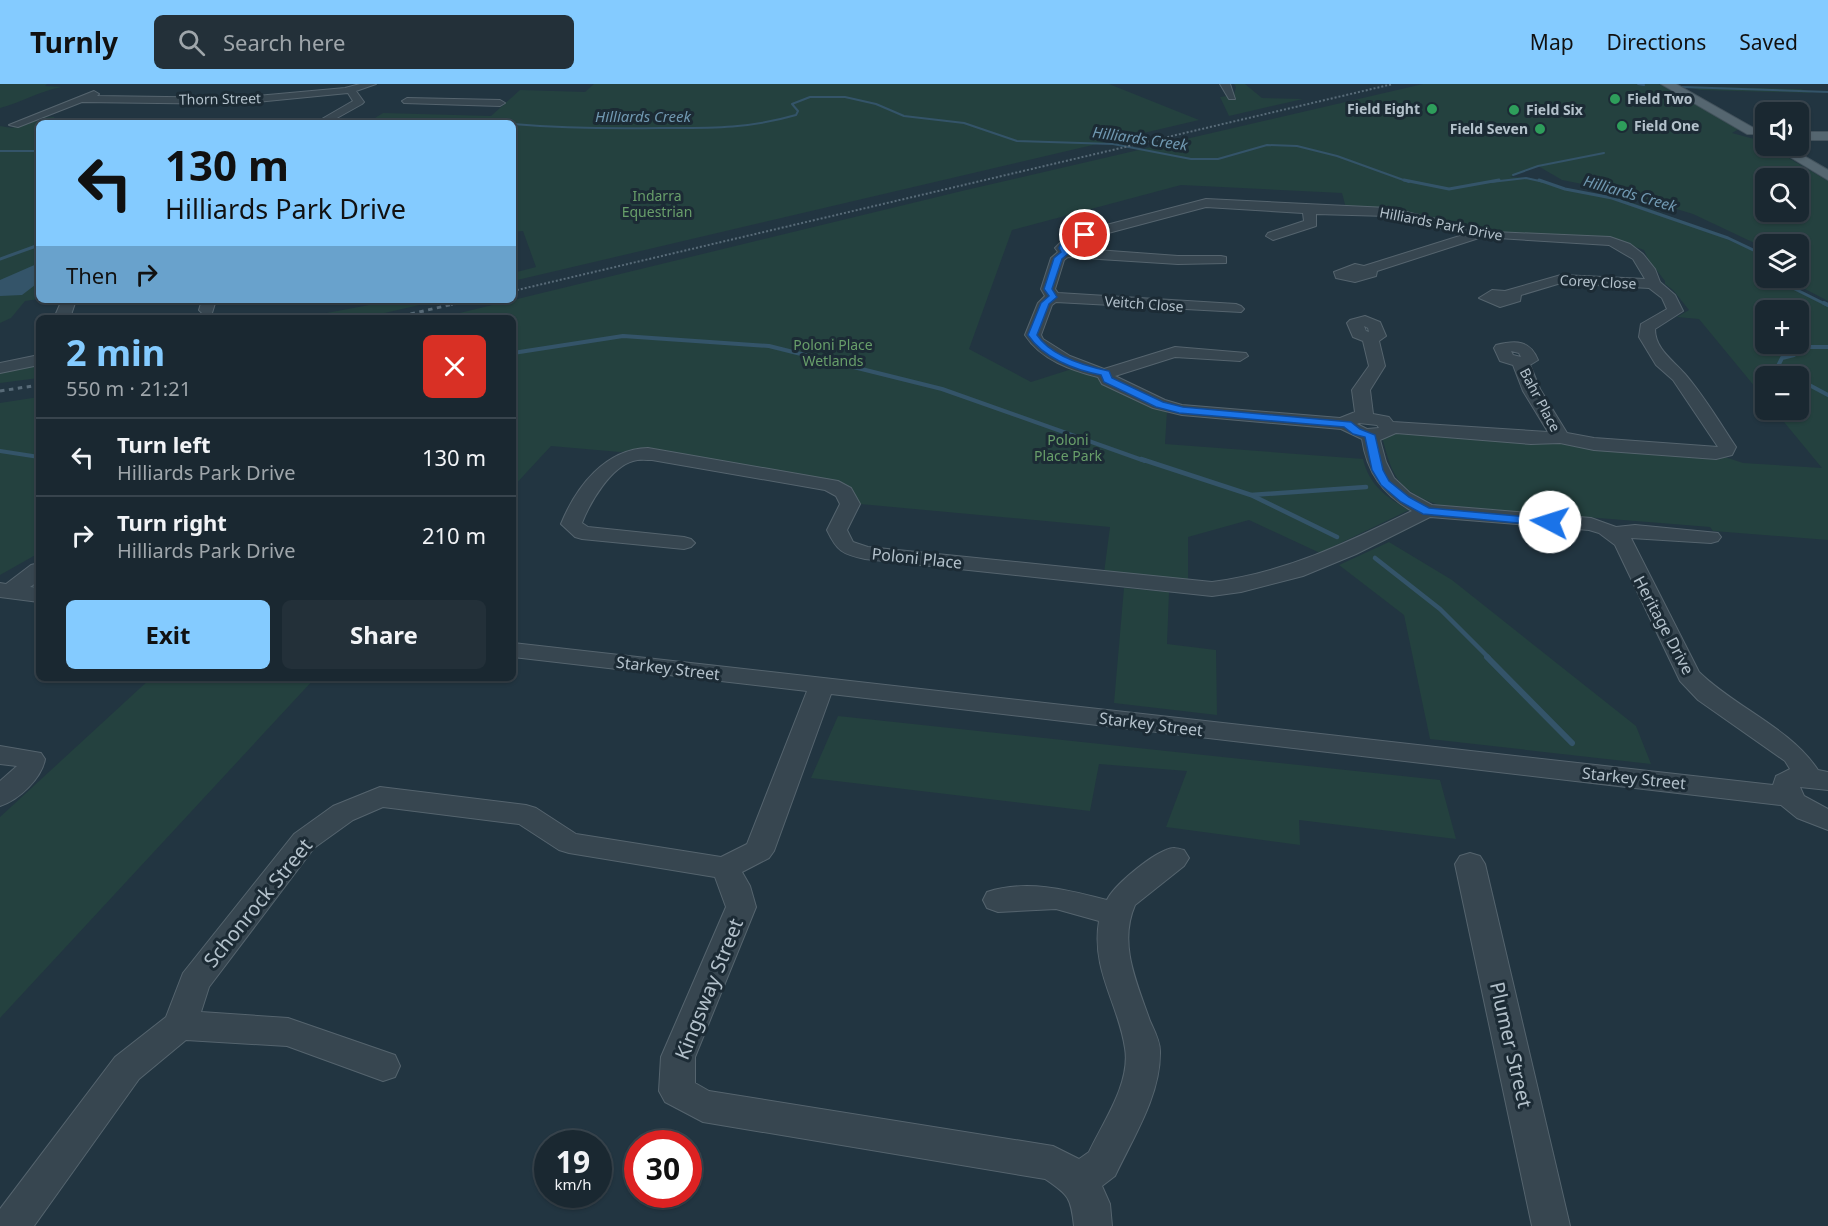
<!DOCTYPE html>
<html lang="en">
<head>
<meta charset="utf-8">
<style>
  body { margin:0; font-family:"Noto Sans",sans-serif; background:#233039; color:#f1f3f6; height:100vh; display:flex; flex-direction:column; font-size:22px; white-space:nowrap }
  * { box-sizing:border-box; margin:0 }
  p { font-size:20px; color:#9fa6ab }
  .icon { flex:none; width:33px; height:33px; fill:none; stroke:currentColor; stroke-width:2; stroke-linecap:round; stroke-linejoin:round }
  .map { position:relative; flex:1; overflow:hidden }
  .side { position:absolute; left:36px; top:231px; width:480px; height:366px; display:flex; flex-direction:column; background:#1a2831; border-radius:9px; box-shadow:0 2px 4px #0004,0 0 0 2px #38444d }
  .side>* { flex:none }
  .banner { position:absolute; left:36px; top:36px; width:480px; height:183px; border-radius:9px; box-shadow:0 2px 4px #0004,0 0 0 2px #38444d; background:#84cbff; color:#111; overflow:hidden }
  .tools { position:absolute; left:1755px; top:18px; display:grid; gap:12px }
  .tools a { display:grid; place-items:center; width:54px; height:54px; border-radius:9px; background:#1a2831; box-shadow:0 2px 4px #0004,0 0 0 2px #38444d; font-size:30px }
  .speed { position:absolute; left:534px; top:1046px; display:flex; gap:12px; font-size:30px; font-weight:700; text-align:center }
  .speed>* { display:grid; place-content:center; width:78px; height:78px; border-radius:50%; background:#1a2831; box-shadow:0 2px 4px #0004,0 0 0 2px #38444d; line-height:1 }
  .speed small { font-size:15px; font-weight:400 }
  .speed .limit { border:9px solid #d22; background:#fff; color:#111 }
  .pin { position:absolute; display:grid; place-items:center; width:51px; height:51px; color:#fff; margin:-26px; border:3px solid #fff; border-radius:50%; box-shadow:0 2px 6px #0007 }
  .me { position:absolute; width:66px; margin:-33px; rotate:275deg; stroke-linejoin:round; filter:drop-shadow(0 0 4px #0008) }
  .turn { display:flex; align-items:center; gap:21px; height:126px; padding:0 30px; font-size:27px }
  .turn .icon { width:78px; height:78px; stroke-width:2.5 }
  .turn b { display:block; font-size:42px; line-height:51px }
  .then { display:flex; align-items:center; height:57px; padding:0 30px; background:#0003; gap:12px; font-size:22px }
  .round { display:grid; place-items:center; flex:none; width:63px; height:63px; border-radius:9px; background:#233039 }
  .headline { display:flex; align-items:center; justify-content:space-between; height:102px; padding:0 30px }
  h1 { font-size:36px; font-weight:700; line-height:45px; color:#84cbff }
  .primary-button { display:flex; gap:12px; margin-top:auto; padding:12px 30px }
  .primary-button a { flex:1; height:69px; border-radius:9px; background:#84cbff; color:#111; font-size:24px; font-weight:700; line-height:69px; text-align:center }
  .primary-button a+a { background:#233039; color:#f1f3f6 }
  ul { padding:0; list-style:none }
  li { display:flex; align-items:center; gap:18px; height:78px; padding:0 30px; border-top:2px solid #38444d }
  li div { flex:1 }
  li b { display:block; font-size:22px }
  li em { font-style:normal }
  header { display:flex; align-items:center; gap:36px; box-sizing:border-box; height:84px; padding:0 30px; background:#84cbff; color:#111 }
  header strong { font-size:28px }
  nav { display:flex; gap:33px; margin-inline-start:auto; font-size:21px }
  .search { width:420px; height:54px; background:#233039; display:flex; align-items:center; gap:15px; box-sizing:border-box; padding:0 21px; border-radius:9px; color:#9fa6ab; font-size:22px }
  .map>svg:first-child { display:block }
  .green { fill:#24413f; fill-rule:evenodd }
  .water { fill:#345469 }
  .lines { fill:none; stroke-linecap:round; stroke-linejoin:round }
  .stream-far4 { stroke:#345469; stroke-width:2 }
  .stream-far3 { stroke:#345469; stroke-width:3 }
  .stream-far2 { stroke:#345469; stroke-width:4 }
  .stream-far1 { stroke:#345469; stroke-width:4.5 }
  .stream { stroke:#345469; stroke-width:6 }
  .minor-casing { stroke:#55646e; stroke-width:2 }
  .major-casing { stroke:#43525c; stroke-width:2 }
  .minor { fill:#374650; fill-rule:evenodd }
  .major { fill:#556670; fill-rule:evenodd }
  .rail-far1 { stroke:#586b78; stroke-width:2; stroke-dasharray:2 2; stroke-linecap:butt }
  .rail { stroke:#586b78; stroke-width:3; stroke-dasharray:4.5 4.5; stroke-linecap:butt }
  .route { fill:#1a73e8; stroke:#114b97; stroke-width:1.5 }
  .leisure-dot { fill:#2e9e5b; stroke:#1c2b35; stroke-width:2 }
  .labels { text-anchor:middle; stroke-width:6; stroke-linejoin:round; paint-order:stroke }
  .far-street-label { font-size:14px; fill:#b3c1cb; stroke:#1c2b35 }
  .far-poi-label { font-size:14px; font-weight:bold; fill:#b3c1cb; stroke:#1c2b35; text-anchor:start }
  .far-park-label { font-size:14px; fill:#689e6a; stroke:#1c2b35 }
  .far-water-label { font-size:15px; font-style:italic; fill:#7098b1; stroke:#1c2b35 }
  .street-label { font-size:16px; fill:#b3c1cb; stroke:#1c2b35 }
  .near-street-label { font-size:20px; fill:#b3c1cb; stroke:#1c2b35 }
</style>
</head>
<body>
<header>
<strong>Turnly</strong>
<div class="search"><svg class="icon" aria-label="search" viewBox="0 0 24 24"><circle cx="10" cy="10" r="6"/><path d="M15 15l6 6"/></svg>Search here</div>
<nav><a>Map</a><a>Directions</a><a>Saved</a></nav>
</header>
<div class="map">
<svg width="1828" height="1142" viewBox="0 0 1828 1142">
  <rect width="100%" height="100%" fill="#223541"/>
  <g class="green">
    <path d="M0,0h47l-2,2 17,1c-23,4 -39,15 -62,21z"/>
    <path d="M594,0h515l90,36 -686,161v-8l23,-6 -13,-36 -10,1v-109h-146l16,-10 108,3 29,-26 65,2z"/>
    <path d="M1234,0h11l17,14 41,1 -74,17 -9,-19 14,-2 2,-8z"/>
    <path d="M1423,0h236l80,45 -7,4 26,7 70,41v120l-23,-12 -8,-11 1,-34h-32l-1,4 -72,-34 -76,-23 -55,-11 -24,-14 -28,11 20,1 35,11 60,11 79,29 61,27 1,22h21l8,11 33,16v235l-115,-9 -3,-4 -271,-22c-42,-15 -46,-27 -57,-68l11,-5 162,7 22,7 148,11 18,6 79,5 -48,-58h24v-34h-32l-1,23 -66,-80 -22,-2 12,-7 -16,-20 -8,-6v-3l-17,-22 -4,-9 -31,-11 -117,-6 -82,-20 -68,-5 -4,-15 -161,-8 -169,45 -43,119 62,33 44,-14 21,6 71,37 -2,33 198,15c6,26 24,39 46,51l-89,43 -71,-33 -61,17v43l-84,-7 6,-46 -250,-23 -8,-13 -200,-41 -32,2 -69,-6 -38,41v-169h-74l527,-128zM1766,94h32v34h-32zM1766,226h32v34h-32z"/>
    <path d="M1682,2l119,3 11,4 -112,-3z"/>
    <path d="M54,33l3,6h-18v176l-14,2 -14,17 -11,5v-197l12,2 21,-10z"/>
    <path d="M396,216h45l-78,18h-63z"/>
    <path d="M39,281v13l-39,5v-12z"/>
    <path d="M39,313v156l-39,22v-172z"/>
    <path d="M1389,458l63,38 184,146 15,38 -221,-25 -26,-124 -65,-50z"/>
    <path d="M1124,504l45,4 -2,52 49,6 1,65 -103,-12z"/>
    <path d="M151,594h164l-315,340v-201z"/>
    <path d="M838,632l602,64 16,59 -157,-19 1,25 -134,-18 21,-56 -88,-7 -9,47 -279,-33z"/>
  </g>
  <path class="water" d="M39,179v19l-17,13 -22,1v-16z"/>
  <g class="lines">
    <g class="stream-far4">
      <path d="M1638,0l6,1"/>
      <path d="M1682,3l146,5"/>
      <path d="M513,40c49,4 97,5 147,4 50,0 87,1 136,-13l2,-4 -6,-7 18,-7h35l31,7 28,12 60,7 53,18 96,3 78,15h27l49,-14 30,1 40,10 72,26"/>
      <path d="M0,67h39"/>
      <path d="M1513,91l25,-9 66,-13"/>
      <path d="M1491,98l35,-4 18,4"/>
    </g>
    <g class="stream-far3">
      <path d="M1404,96l45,9 50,-9"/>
      <path d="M1539,96l26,9 47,9 116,40 38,18"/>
      <path d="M0,175l39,-14"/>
      <path d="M1787,194l8,11 32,16"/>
    </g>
    <g class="stream-far2">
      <path d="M1824,219l4,2"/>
      <path d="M513,269l110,-17 146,10 173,43 203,72"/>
      <path d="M1795,292l-17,-10 4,-8 12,-3 6,-8h28"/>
      <path d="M1798,295l30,16"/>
      <path d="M0,367l39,6"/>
    </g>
    <g class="stream-far1">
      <path d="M1141,375l110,36 86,42"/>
      <path d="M1251,411l115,-8"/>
      <path d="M1375,474l65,51 49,49"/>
    </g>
    <path class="stream" d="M1487,573l85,86"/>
    <defs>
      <g id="minor">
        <path d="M360,0h16l-20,7 8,11 -2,2 -34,19h-13l38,-22 -5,-8 -113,11 -153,-2 -64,25 -9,-2 85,-34 5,3 -2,2 138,2 110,-10z"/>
        <path d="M1220,0h10l5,15h-6z"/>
        <path d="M407,14l93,2 5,3 -5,3 -96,-3 -2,-2z"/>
        <path d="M1206,115l182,9 106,24 116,5 20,7 13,10 12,15 5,13 15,13 8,16 -28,18c0,20 18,31 30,45 19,22 35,49 51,73l-4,8 -16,4 -122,-9 -34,-7 -29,1 -135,-11 -16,7 6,22 8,16 16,15 22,12 159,13 25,9 19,-2 83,8 3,4 -3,4 -7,2 -80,-5 68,134c37,36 90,55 119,98l10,2v18l-28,-3 4,9 24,13v21l-31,-12 -16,-13 -950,-111 -57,157 -5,7 -27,14 8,14 6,21 -61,150v26l14,8 344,55 26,13 10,-7c14,-30 42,-69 36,-104 -7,-46 -34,-78 -26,-127l-43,-12 -58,3 -11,-4 -4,-8 4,-8c40,-13 81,-2 120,8 7,-15 43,-44 59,-50 7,-3 11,-2 18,0l5,8 -5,8 -49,39c-17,39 2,78 15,116 4,9 10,20 10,30 1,44 -27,87 -45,125l-13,10 8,18 2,22h-38c-3,-28 -5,-31 -29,-47l-342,-57 -38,-20 -6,-11 2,-34 65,-150 -11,-30 -146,-24 -10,-3 -40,-26 -136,-17 -30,13 -39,28 -105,139 -8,25 87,6 107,37 5,11 -5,11 -12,4 -96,-35 -101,-6 -47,39 -105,147h-34v-17l115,-152 51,-40 17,-44 111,-139 39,-28 47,-19 146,18 10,3 40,26 145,23 26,-13 60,-153 -294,-34v-14l1260,142 3,-9 14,-7 -5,-8 -87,-61 -18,-19 -65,-136 -16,-12 -10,-3 -159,-13 -74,37 -53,22 -62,16 -29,4 -347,-37c-23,-5 -28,-8 -38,-29l13,-26 -4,-8 -11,-6 -173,-30c-6,0 -13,-1 -19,1 -22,6 -43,41 -51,62l6,4 96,10 7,2 4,4 -4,4 -7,2 -102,-10 -7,-2 -14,-13c15,-37 44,-75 87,-76l190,33 13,7 9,16 -13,26 6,12 15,5 344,35c72,-9 135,-39 200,-71 -30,-17 -45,-39 -50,-72l-21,-10 -159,-14 -29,-7 -51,-24 -4,-7c-27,-7 -57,-17 -73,-42l13,-32 7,-7 -4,-7 10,-31 7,-6 -3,-4 13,-13zM1206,123l97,6 1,8 -36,12 -2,3 7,4 43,-14v-12l72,2 78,18 -102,32 -9,-2 -21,8 2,6 19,4 21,-6 1,-5 105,-34 127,8 24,14 12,20 -84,-4 -56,16 -13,-1 -13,8 21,9 20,-6 1,-6 40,-12 88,5 13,10 5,11 -26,15 -2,13 17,28 17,15 45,67 -124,-9 -27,-5 -27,-44 -10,-24 8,-5c-8,-20 -22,-20 -42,-15l-2,3 6,13 13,4 10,26 25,41 -155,-10 -4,-5 -16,-3 -3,-24 15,-24 -6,-25 7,-5 -6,-14 -15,-6 -15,4 -3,3 6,14 10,4 6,25 -17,24 3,22 -15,6 -158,-13 -17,-5 -50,-24 60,-19 65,4 8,-5 -2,-3 -71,-6 -71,22 -34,-13 -27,-17 -2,-4 11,-30 4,-3 185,10 3,-3 -3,-3 -5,-2 -178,-11 -3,-4 9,-29 4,-3 110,7 48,-1v-6l-5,-1h-43l-109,-8 9,-7zM1364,242l4,2 1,4 -3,-1zM1511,267l8,2 2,4 -8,-2zM1359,339l18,2 2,3 -12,1 -10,-5z"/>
        <path d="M62,216h14l-6,18h-16z"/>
        <path d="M202,216h14l-4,13h-10l-3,-3z"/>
        <path d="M39,271v10l-39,8v-10z"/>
        <path d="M39,479v18l-9,6 9,1v14l-39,-5v-14l6,1 25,-19z"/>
        <path d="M0,662l41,7 4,6c-3,19 -26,41 -45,47v-25l17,-15 -17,-2z"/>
        <path d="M1470,769l10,3 5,8 85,362h-38l-77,-362 5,-8z"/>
      </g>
      <g id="major">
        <path d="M1661,0h15l83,47 -2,3h-10z"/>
        <rect x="1798" y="48" width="30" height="8"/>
        <path d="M1772,62h15l41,24v10z"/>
      </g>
    </defs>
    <use href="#minor" class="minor-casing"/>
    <use href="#major" class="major-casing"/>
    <use href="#minor" class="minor"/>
    <use href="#major" class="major"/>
    <g class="rail-far1">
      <path d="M513,207l880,-207"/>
      <path d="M451,221l21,-5"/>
    </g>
    <g class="rail">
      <path d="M393,234l65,-15"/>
      <path d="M0,307l39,-6"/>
    </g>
  </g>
  <path class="route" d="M1085,149l2,4 -19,7 1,9 -7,6 -10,30 5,8 -8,7 -12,31c14,21 48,31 72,36l3,7 51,24 20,5 168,15 9,7 15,6 8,35 6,11 20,16 20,11 121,11 6,3 -6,4 -127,-12 -22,-12 -20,-17 -9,-15 -7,-33 -12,-3 -9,-7 -165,-14 -23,-6 -52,-25 -3,-7c-26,-5 -58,-17 -73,-40l13,-32 8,-7 -5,-7 10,-31 7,-6 -2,-4 3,-7z"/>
  <g class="leisure-dot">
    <circle cx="1615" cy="15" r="6"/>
    <circle cx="1432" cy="25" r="6"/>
    <circle cx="1514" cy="26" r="6"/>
    <circle cx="1622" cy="42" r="6"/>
    <circle cx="1540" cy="45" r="6"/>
  </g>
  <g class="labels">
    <g class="far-street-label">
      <text transform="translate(220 15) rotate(-1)" y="5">Thorn Street</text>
      <text transform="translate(1441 140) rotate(11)" y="5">Hilliards Park Drive</text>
      <text transform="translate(1598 198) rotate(3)" y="5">Corey Close</text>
      <text transform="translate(1144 220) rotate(4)" y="5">Veitch Close</text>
      <text transform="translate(1540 316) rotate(62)" y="5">Bahr Place</text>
    </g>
    <g class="far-poi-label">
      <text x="1627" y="20">Field Two</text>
      <text x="1420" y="30" text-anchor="end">Field Eight</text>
      <text x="1526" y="31">Field Six</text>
      <text x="1634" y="47">Field One</text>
      <text x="1528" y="50" text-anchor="end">Field Seven</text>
    </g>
    <g class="far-park-label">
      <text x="657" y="117">Indarra<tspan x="657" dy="16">Equestrian</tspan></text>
      <text x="833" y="266">Poloni Place<tspan x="833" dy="16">Wetlands</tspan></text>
      <text x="1068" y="361">Poloni<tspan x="1068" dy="16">Place Park</tspan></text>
    </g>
    <g class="far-water-label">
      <text x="643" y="38">Hilliards Creek</text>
      <text transform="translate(1140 55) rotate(8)" y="5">Hilliards Creek</text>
      <text transform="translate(1630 110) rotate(16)" y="5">Hilliards Creek</text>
    </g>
    <g class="street-label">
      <text transform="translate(917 474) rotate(6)" y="6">Poloni Place</text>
      <text transform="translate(1664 541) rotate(62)" y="6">Heritage Drive</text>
      <text transform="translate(668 584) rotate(7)" y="6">Starkey Street</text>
      <text transform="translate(1151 640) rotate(7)" y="6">Starkey Street</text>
      <text transform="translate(1634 694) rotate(6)" y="6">Starkey Street</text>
    </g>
    <g class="near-street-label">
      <text transform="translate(258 819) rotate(-51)" y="7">Schonrock Street</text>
      <text transform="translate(709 905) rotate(-68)" y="7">Kingsway Street</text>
      <text transform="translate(1511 961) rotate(77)" y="7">Plumer Street</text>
    </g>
  </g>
</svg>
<div class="tools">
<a><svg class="icon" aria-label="sound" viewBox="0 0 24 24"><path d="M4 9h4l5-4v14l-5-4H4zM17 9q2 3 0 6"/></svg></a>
<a><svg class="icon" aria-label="search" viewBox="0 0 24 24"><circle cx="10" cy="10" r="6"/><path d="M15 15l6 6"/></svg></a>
<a><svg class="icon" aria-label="layers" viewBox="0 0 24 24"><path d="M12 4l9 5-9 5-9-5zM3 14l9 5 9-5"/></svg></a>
<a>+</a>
<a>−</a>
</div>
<div class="speed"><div>19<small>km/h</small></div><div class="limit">30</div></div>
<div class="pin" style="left:1085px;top:151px;background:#d93025"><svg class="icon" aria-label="arrive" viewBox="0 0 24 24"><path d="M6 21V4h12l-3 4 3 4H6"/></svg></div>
<svg class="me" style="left:1550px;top:438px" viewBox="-20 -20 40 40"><circle r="19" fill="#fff"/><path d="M0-13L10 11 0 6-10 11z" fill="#1a73e8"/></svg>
<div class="banner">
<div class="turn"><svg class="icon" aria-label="left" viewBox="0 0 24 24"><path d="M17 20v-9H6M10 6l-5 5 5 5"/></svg><div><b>130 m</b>Hilliards Park Drive</div></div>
<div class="then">Then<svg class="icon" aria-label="right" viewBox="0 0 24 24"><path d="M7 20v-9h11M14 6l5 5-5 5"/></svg></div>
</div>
<section class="side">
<div class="headline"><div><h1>2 min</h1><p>550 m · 21:21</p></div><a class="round" style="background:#d93025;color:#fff"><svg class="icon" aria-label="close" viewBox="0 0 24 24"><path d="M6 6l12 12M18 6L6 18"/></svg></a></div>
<ul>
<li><svg class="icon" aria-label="left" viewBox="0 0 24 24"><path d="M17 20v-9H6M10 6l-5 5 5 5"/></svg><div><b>Turn left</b><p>Hilliards Park Drive</p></div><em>130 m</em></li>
<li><svg class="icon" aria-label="right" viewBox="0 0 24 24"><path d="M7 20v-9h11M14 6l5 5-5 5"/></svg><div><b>Turn right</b><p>Hilliards Park Drive</p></div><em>210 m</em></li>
</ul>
<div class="primary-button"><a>Exit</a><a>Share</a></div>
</section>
</div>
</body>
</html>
